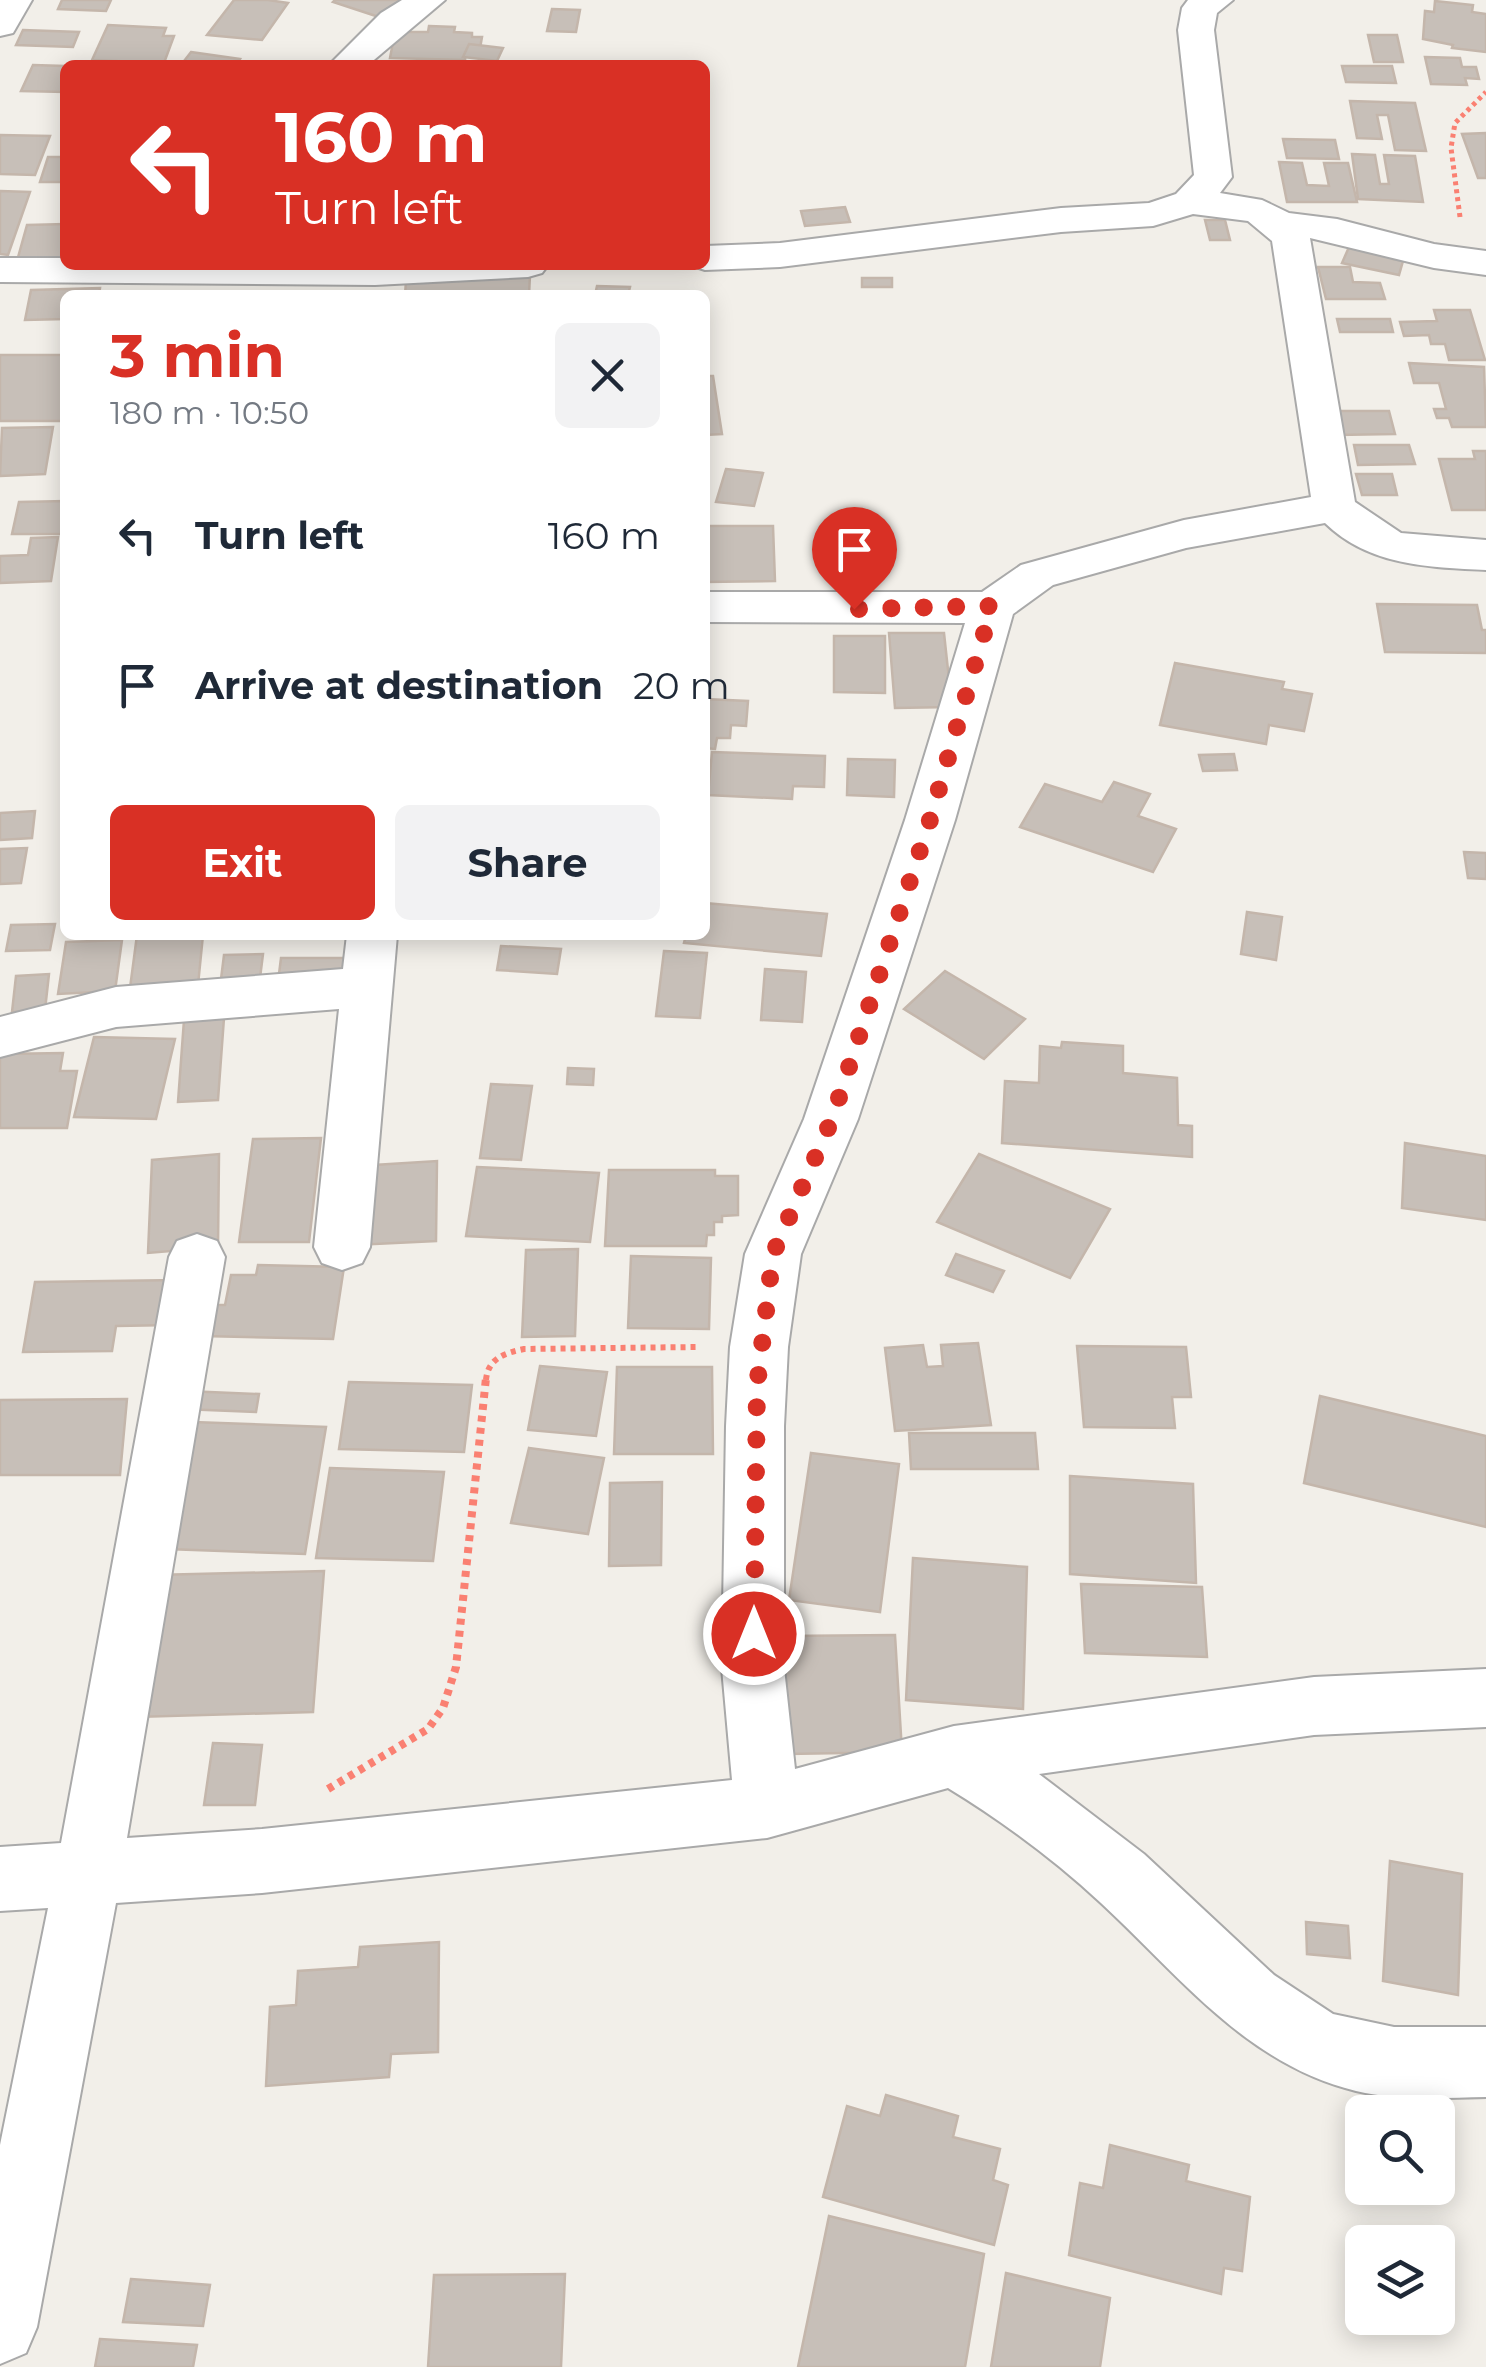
<!DOCTYPE html>
<html lang="en">
<head>
<meta charset="utf-8">
<style>
  body { margin:0; font-family:Montserrat,sans-serif; background:#f2f2f3; color:#1f2937; height:100vh; display:flex; flex-direction:column; font-size:38px; white-space:nowrap }
  * { box-sizing:border-box; margin:0 }
  p { font-size:32px; color:#747a83 }
  .icon { flex:none; width:55px; height:55px; fill:none; stroke:currentColor; stroke-width:2; stroke-linecap:round; stroke-linejoin:round }
  .map { position:relative; flex:1; overflow:hidden }
  .side { position:absolute; left:60px; top:290px; width:650px; height:650px; display:flex; flex-direction:column; background:#fff; border-radius:15px; box-shadow:0 5px 25px #0003 }
  .side>* { flex:none }
  .top-card { position:absolute; left:60px; top:60px; width:650px; height:210px; border-radius:15px; box-shadow:0 5px 25px #0003; background:#d93025; color:#fff; overflow:hidden }
  .tools { position:absolute; left:1345px; top:2095px; display:grid; gap:20px }
  .tools a { display:grid; place-items:center; width:110px; height:110px; border-radius:15px; background:#fff; box-shadow:0 5px 25px #0003; font-size:50px }
  .pin { position:absolute; display:grid; place-items:center; width:85px; height:85px; color:#fff; margin:-102px -42px; border-radius:50% 50% 50% 0; rotate:-45deg; box-shadow:0 0 10px #0007 }
  .pin .icon { rotate:45deg }
  .me { position:absolute; width:110px; margin:-55px; rotate:0deg; stroke-linejoin:round; filter:drop-shadow(0 0 8px #0008) }
  .turn { display:flex; align-items:center; gap:35px; height:210px; padding:0 50px; font-size:45px }
  .turn .icon { width:130px; height:130px; stroke-width:2.5 }
  .turn b { display:block; font-size:70px; line-height:85px }
  .round { display:grid; place-items:center; flex:none; width:105px; height:105px; border-radius:15px; background:#f2f2f3 }
  .headline { display:flex; align-items:center; justify-content:space-between; height:170px; padding:0 50px }
  h1 { font-size:60px; font-weight:700; line-height:75px; color:#d93025 }
  .cta { display:flex; gap:20px; margin-top:auto; padding:20px 50px }
  .cta a { flex:1; height:115px; border-radius:15px; background:#d93025; color:#fff; font-size:40px; font-weight:700; line-height:115px; text-align:center }
  .cta a+a { background:#f2f2f3; color:#1f2937 }
  ul { padding:0; list-style:none }
  li { display:flex; align-items:center; gap:30px; height:150px; padding:0 50px }
  li div { flex:1 }
  li b { display:block; font-size:38px }
  li em { font-style:normal }
  .map>svg:first-child { display:block }
  .building { fill:#c7bfb8; stroke:#c4b6ab; stroke-width:2.5 }
  .lines { fill:none; stroke-linecap:round; stroke-linejoin:round }
  .minor-casing { stroke:#a9a9a9; stroke-width:4 }
  .path-far2 { stroke:#fa8072; stroke-width:5; stroke-dasharray:4 4; stroke-linecap:butt }
  .path-far1 { stroke:#fa8072; stroke-width:6; stroke-dasharray:5 5; stroke-linecap:butt }
  .path { stroke:#fa8072; stroke-width:8; stroke-dasharray:6 6; stroke-linecap:butt }
  .minor { fill:#fff; fill-rule:evenodd }
  .route { stroke:#d93025; stroke-width:18; stroke-dasharray:0 32.4 }
</style>
</head>
<body>
<div class="map">
<svg width="1486" height="2367" viewBox="0 0 1486 2367">
  <rect width="100%" height="100%" fill="#f2efe9"/>
  <g class="building">
    <path d="M62,0h49l-5,11 -48,-2z"/>
    <path d="M234,0h34l20,3 -26,37 -55,-5z"/>
    <path d="M335,0h67l-23,17 -46,-15z"/>
    <path d="M1435,1l38,4 -1,7 14,2v38l-34,-4 1,-3 -30,-6 2,-28 9,1z"/>
    <path d="M552,9l28,1 -4,22 -29,-1z"/>
    <path d="M108,25l58,3 -3,8h11l-10,27 -72,-3z"/>
    <path d="M429,26l26,1 -1,5 18,1v4h10l-3,17 -13,-1 -1,7 -75,-2 5,-26h33z"/>
    <path d="M23,30l56,2 -6,15 -57,-2z"/>
    <path d="M1368,35h29l6,27h-29z"/>
    <path d="M469,44l34,4 -6,13 -34,-4z"/>
    <path d="M191,52l49,7 -4,6h-55z"/>
    <path d="M1425,57l35,1 2,9h14l3,12 -14,-1 2,7 -36,-1z"/>
    <path d="M361,61l80,1v3h-81z"/>
    <path d="M33,65l32,1v26l-44,-1z"/>
    <path d="M1342,66h50l4,17 -50,-1z"/>
    <path d="M1350,101l65,2 11,48 -31,-1 -7,-35h-11l5,24 -25,-1z"/>
    <path d="M1486,133v45h-8l-16,-44z"/>
    <path d="M0,135l50,1 -15,39 -35,-1z"/>
    <path d="M1283,139l52,1 4,19 -52,-1z"/>
    <path d="M1352,154l23,1 5,29h9l-5,-29 31,1 8,46 -65,-3z"/>
    <path d="M48,157h17v25h-25z"/>
    <path d="M1279,162l23,1 5,22 22,1 -5,-23h24l9,39h-70z"/>
    <path d="M0,191l30,1 -22,63 -8,-1z"/>
    <path d="M845,207l5,15 -45,4 -4,-15z"/>
    <path d="M1205,220h20l5,20h-20z"/>
    <path d="M65,224v36l-48,1 10,-36z"/>
    <path d="M1349,247l47,4 -3,8 10,2 -4,14 -57,-12z"/>
    <path d="M1318,267h32l3,15 27,1 5,16h-59z"/>
    <path d="M456,275h74l-1,20h-124l1,-14h49z"/>
    <rect x="862" y="278" width="30" height="9"/>
    <path d="M597,286l33,1 -2,8h-33z"/>
    <path d="M100,288l-1,7h-34v24l-40,1 6,-30z"/>
    <path d="M1434,310h36l15,50h-36l-4,-16h-14l-2,-9 -25,1 -4,-14 37,-1z"/>
    <path d="M1337,319h53l3,13h-53z"/>
    <rect x="0" y="355" width="65" height="66"/>
    <path d="M1409,363l75,4 2,60h-34l-3,-9h-12l-3,-9h12l-7,-26h-25z"/>
    <path d="M705,376h8l9,58 -17,1z"/>
    <path d="M1330,411h59l6,23 -59,1z"/>
    <path d="M53,427l-8,47 -45,2 2,-48z"/>
    <path d="M1354,445h55l6,19 -57,1z"/>
    <path d="M1473,451h13v59h-34l-13,-51h36z"/>
    <path d="M726,469l37,4 -9,33 -38,-4z"/>
    <path d="M1356,474h36l5,21h-35z"/>
    <path d="M65,501l-4,33h-49l7,-32z"/>
    <path d="M705,526h68l2,55 -70,1z"/>
    <path d="M58,537l-7,44 -51,2v-27l28,-1 3,-17z"/>
    <path d="M1377,604l100,1 5,25h4v23l-101,-1z"/>
    <path d="M889,633h55l8,74 -57,1z"/>
    <path d="M834,636h51v57l-51,-1z"/>
    <path d="M1175,663l109,19 -2,7 30,5 -8,37 -35,-6 -3,19 -106,-19z"/>
    <path d="M705,699l43,2 -2,25 -15,-1 -1,13h-13l-2,11 -10,-1z"/>
    <path d="M712,752l113,4 -1,31 -31,-1 -1,13 -84,-4z"/>
    <path d="M1234,754l3,16 -34,1 -4,-16z"/>
    <path d="M848,759l47,1 -1,37 -47,-2z"/>
    <path d="M1114,782l36,12 -12,22 38,13 -23,43 -133,-45 25,-43 57,18z"/>
    <path d="M35,811l-3,27 -32,2v-27z"/>
    <path d="M27,848l-6,35 -21,1v-35z"/>
    <path d="M1464,852l22,1v26l-18,-1z"/>
    <path d="M705,903l122,11 -6,42 -137,-13 2,-8h19z"/>
    <path d="M1247,912l35,5 -6,43 -35,-6z"/>
    <path d="M55,924l-5,26 -44,1 5,-26z"/>
    <path d="M137,935h66l-5,50 -68,3z"/>
    <path d="M122,940l-7,51 -57,3 8,-52z"/>
    <path d="M501,946l60,3 -4,25 -60,-4z"/>
    <path d="M664,951l43,2 -7,65 -44,-2z"/>
    <path d="M263,954l-3,24 -39,1 3,-24z"/>
    <path d="M281,958h64l-2,23 -65,1z"/>
    <path d="M765,969l41,3 -4,50 -41,-2z"/>
    <path d="M945,971l80,48 -41,40 -80,-50z"/>
    <path d="M49,974l-4,36 -33,2 4,-36z"/>
    <path d="M224,1018l-6,82 -40,2 6,-82z"/>
    <path d="M94,1037l81,2 -19,80 -82,-2z"/>
    <path d="M1062,1042l61,4v27l54,5 1,47 14,1v31l-190,-14 3,-62 34,2 1,-37 21,2z"/>
    <path d="M63,1053l-3,18h17l-10,57h-67v-74z"/>
    <path d="M568,1068l26,1 -1,16 -26,-1z"/>
    <path d="M491,1084l41,2 -11,74 -41,-2z"/>
    <path d="M321,1138l-12,104h-70l14,-103z"/>
    <path d="M1405,1143l81,13v64l-84,-12z"/>
    <path d="M219,1154l-1,93 -70,6 4,-93z"/>
    <path d="M979,1154l131,55 -40,69 -133,-56z"/>
    <path d="M437,1161l-1,80 -81,4 3,-79z"/>
    <path d="M477,1167l122,6 -9,69 -124,-6z"/>
    <path d="M609,1170h106v6h23v39l-16,1v6h-8v13h-7l-1,11h-101z"/>
    <path d="M578,1249l-3,87 -53,1 4,-87z"/>
    <path d="M956,1254l48,17 -11,21 -47,-17z"/>
    <path d="M631,1256l80,2 -2,71 -81,-1z"/>
    <path d="M258,1265l86,2 -11,72 -130,-3 6,-31h16l6,-30h25z"/>
    <path d="M178,1280l-6,45 -56,1 -4,25 -89,1 12,-70z"/>
    <path d="M978,1343l13,82 -96,6 -10,-83 38,-3 4,22 16,-1 -2,-21z"/>
    <path d="M1077,1346l109,1 5,50h-19l3,31 -91,-1z"/>
    <path d="M540,1366l67,6 -11,64 -68,-6z"/>
    <path d="M617,1367h95l1,87h-99z"/>
    <path d="M349,1382l123,3 -8,67 -125,-3z"/>
    <path d="M186,1391l73,3 -3,18 -73,-3z"/>
    <path d="M1320,1396l166,40v91l-182,-44z"/>
    <path d="M127,1399l-7,76h-120v-75z"/>
    <path d="M193,1422l133,5 -21,127 -138,-5z"/>
    <path d="M909,1433h126l3,36h-127z"/>
    <path d="M529,1448l75,10 -16,76 -77,-11z"/>
    <path d="M811,1453l88,11 -19,148 -91,-12z"/>
    <path d="M330,1468l114,4 -11,89 -117,-3z"/>
    <path d="M1070,1476l123,8 3,99 -126,-9z"/>
    <path d="M662,1482l-1,83 -52,1 1,-83z"/>
    <path d="M913,1558l114,9 -4,142 -117,-9z"/>
    <path d="M324,1571l-11,141 -177,5 18,-142z"/>
    <path d="M1081,1584l121,3 5,70 -122,-4z"/>
    <path d="M895,1635l7,117 -114,2 -4,-118z"/>
    <path d="M213,1743l49,2 -7,60h-51z"/>
    <path d="M1390,1861l72,13 -4,121 -75,-14z"/>
    <path d="M1306,1922l42,4 2,32 -43,-4z"/>
    <path d="M439,1942l-1,110 -47,2 -2,23 -123,9 4,-79 26,-2 2,-34 60,-4 2,-20z"/>
    <path d="M886,2095l72,21 -5,21 47,12 -7,31 15,5 -14,60 -171,-48 24,-91 33,10z"/>
    <path d="M1110,2145l79,20 -3,16 64,16 -8,74 -18,-3 -3,26 -152,-39 11,-72 23,5z"/>
    <path d="M829,2216l155,38 -19,113h-167z"/>
    <path d="M1006,2273l104,25 -10,69h-109z"/>
    <path d="M565,2274l-4,93h-133l6,-92z"/>
    <path d="M131,2279l79,6 -7,41 -80,-4z"/>
    <path d="M100,2339l97,6 -4,22h-98z"/>
  </g>
  <g class="lines">
    <defs>
      <g id="minor">
        <path d="M0,0h32l-19,33 -13,3z"/>
        <path d="M402,0h43l-77,65h-39l52,-52z"/>
        <path d="M1188,0h45l-16,13 -3,17 18,147 -12,16 42,7 27,13 48,6 97,25 52,7v24l-52,-7 -124,-30 45,264 46,31 85,7v30c-58,-3 -117,-4 -161,-47l-139,25 -133,37 -40,29 -58,206 -97,299 -57,135 -13,93 -4,79v242l11,101 159,-43 360,-49 172,-8v58l-172,8 -275,39 105,80 130,121 59,39 61,13h92v70c-43,1 -88,4 -130,-6 -109,-26 -177,-116 -255,-188 -47,-44 -99,-82 -153,-115l-181,50 -505,55 -146,10 -79,424 -11,26 -26,11v-219l48,-237 -48,3v-64l61,-4 108,-586 8,-16 20,-7 20,7 8,16 -98,581 135,-9 470,-49 -10,-112 4,-242 4,-79 15,-93 59,-135 101,-299 60,-197 -260,-1v-30h277l39,-27 163,-45 127,-23 -39,-256 -24,-20 -55,-7 -40,12 -92,6 -281,35 -75,3 -15,-5h15v-19l75,-3 281,-35 88,-5 27,-9 18,-19 -16,-145 4,-22z"/>
        <path d="M0,258h65v7h483l-6,8 -14,4 -153,8 -375,-3z"/>
        <path d="M347,935h50l-27,312 -8,16 -20,7 -20,-7 -8,-16 25,-238 -223,18 -116,30v-40l116,-30 227,-18z"/>
      </g>
    </defs>
    <use href="#minor" class="minor-casing"/>
    <path class="path-far2" d="M1460,217l-9,-69 4,-25 31,-31"/>
    <path class="path-far1" d="M486,1380c2,-22 19,-27 38,-31l174,-2"/>
    <path class="path" d="M328,1789l100,-60 15,-21 13,-41 30,-289"/>
    <use href="#minor" class="minor"/>
  </g>
  <g class="lines">
    <path class="route" d="M754,1634l3,-248 16,-132 59,-135 98,-299 62,-214 -138,3"/>
  </g>
</svg>
<div class="tools">
<a><svg class="icon" aria-label="search" viewBox="0 0 24 24"><circle cx="10" cy="10" r="6"/><path d="M15 15l6 6"/></svg></a>
<a><svg class="icon" aria-label="layers" viewBox="0 0 24 24"><path d="M12 4l9 5-9 5-9-5zM3 14l9 5 9-5"/></svg></a>
</div>
<div class="pin" style="left:854px;top:609px;background:#d93025"><svg class="icon" aria-label="arrive" viewBox="0 0 24 24"><path d="M6 21V4h12l-3 4 3 4H6"/></svg></div>
<svg class="me" style="left:754px;top:1634px" viewBox="-20 -20 40 40"><circle r="17" fill="#d93025" stroke="#fff" stroke-width="3"/><path d="M0-11L8 9 0 5-8 9z" fill="#fff"/></svg>
<div class="top-card">
<div class="turn"><svg class="icon" aria-label="left" viewBox="0 0 24 24"><path d="M17 20v-9H6M10 6l-5 5 5 5"/></svg><div><b>160 m</b>Turn left</div></div>
</div>
<section class="side">
<div class="headline"><div><h1>3 min</h1><p>180 m · 10:50</p></div><a class="round"><svg class="icon" aria-label="close" viewBox="0 0 24 24"><path d="M6 6l12 12M18 6L6 18"/></svg></a></div>
<ul>
<li><svg class="icon" aria-label="left" viewBox="0 0 24 24"><path d="M17 20v-9H6M10 6l-5 5 5 5"/></svg><div><b>Turn left</b></div><em>160 m</em></li>
<li><svg class="icon" aria-label="arrive" viewBox="0 0 24 24"><path d="M6 21V4h12l-3 4 3 4H6"/></svg><div><b>Arrive at destination</b></div><em>20 m</em></li>
</ul>
<div class="cta"><a>Exit</a><a>Share</a></div>
</section>
</div>
</body>
</html>
